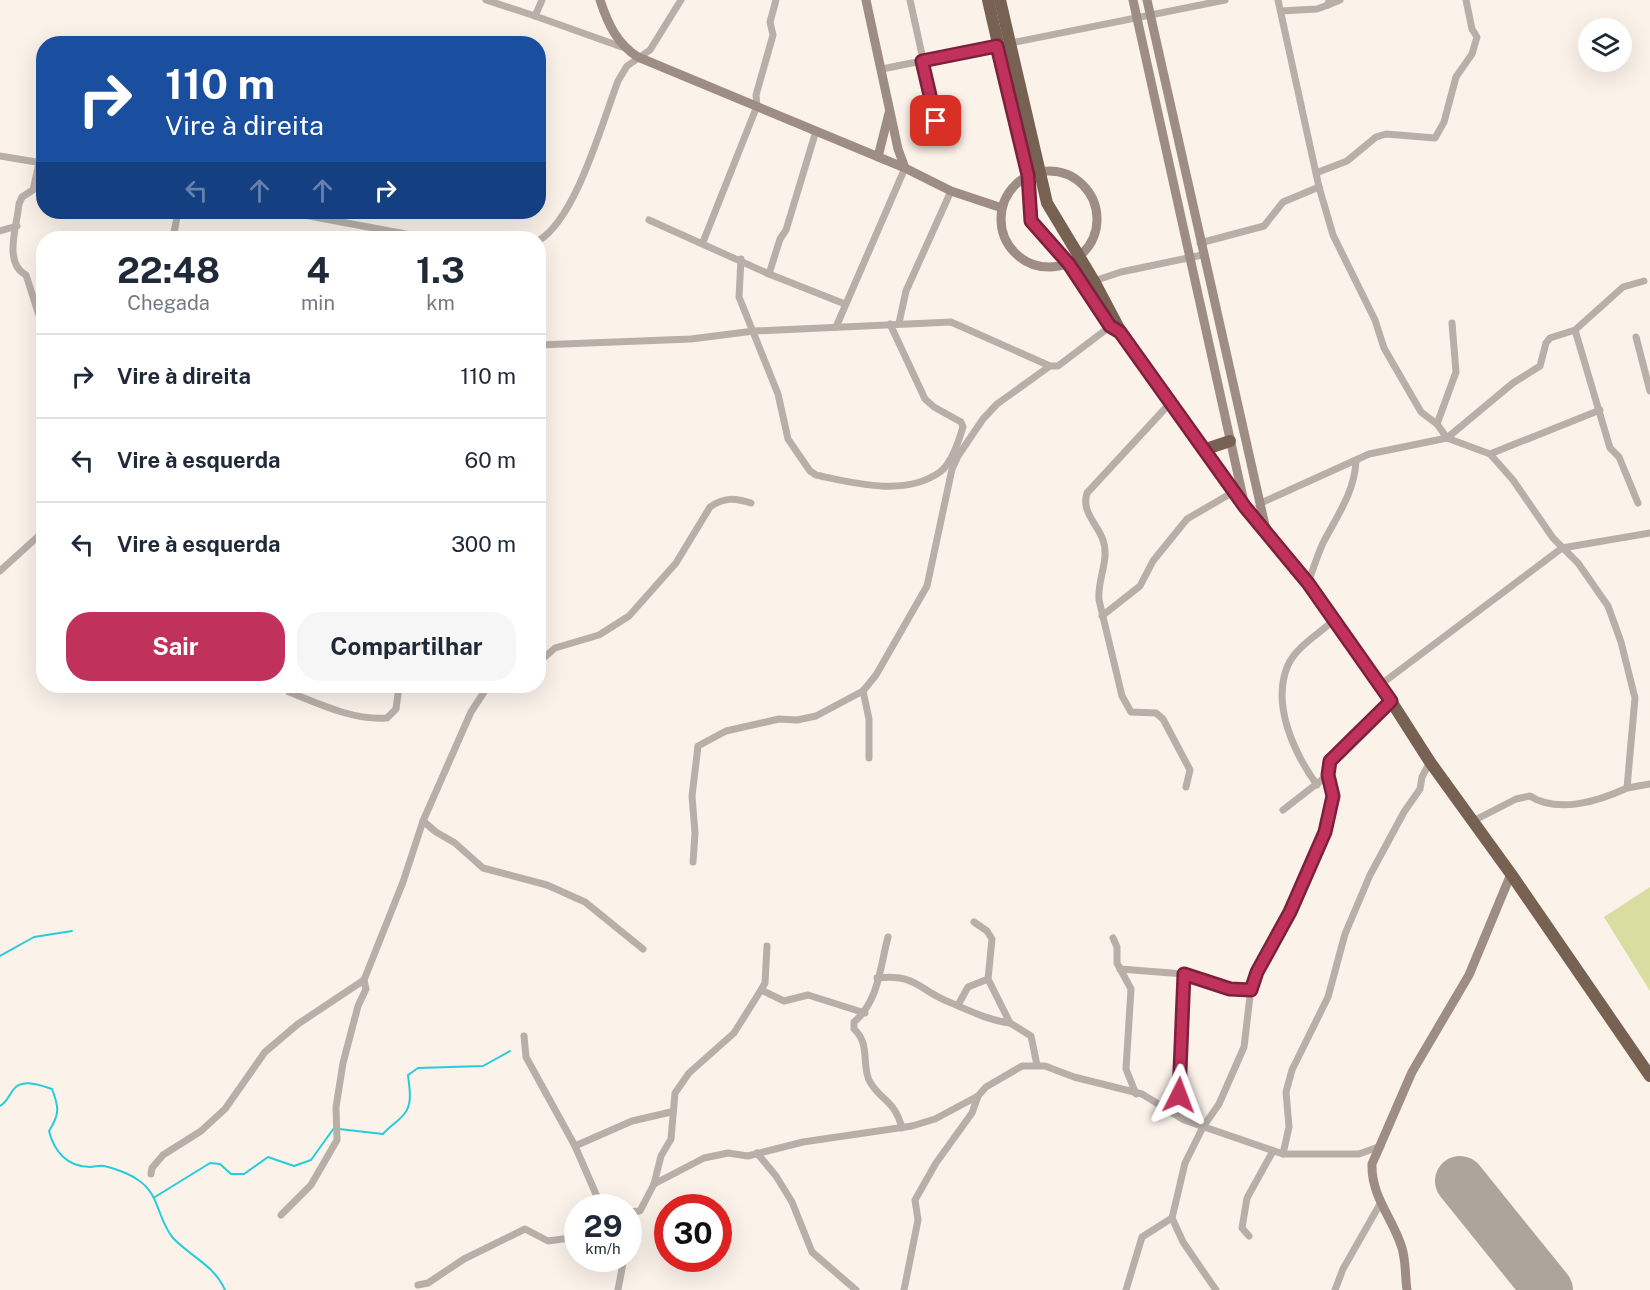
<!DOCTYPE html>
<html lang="pt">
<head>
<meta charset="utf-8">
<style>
  body { margin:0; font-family:"Public Sans",sans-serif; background:#f6f6f7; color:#1f2937; height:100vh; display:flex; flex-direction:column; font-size:22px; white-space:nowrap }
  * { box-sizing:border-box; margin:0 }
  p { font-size:20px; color:#747a83 }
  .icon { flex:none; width:33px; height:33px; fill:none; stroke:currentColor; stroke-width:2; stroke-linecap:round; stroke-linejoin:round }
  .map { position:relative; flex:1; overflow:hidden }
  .sheet { position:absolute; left:36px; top:231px; width:510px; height:462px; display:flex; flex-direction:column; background:#fff; border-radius:24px; box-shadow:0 6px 24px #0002 }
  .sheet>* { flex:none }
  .guide { position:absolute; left:36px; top:36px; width:510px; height:183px; border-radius:24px; box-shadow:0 6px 24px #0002; background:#1a4fa0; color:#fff; overflow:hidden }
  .tools { position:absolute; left:1578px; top:18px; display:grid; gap:12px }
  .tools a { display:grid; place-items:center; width:54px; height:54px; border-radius:50%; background:#fff; box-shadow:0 6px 24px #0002; font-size:30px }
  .speed { position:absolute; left:564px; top:1194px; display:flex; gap:12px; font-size:30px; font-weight:700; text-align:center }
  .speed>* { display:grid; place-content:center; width:78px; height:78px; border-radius:50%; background:#fff; box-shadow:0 6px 24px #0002; line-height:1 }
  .speed small { font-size:15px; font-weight:400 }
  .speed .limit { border:9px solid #d22; background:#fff; color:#111 }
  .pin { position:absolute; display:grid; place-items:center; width:51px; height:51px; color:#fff; margin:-26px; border-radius:12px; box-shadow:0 3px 9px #0006 }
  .me { position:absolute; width:66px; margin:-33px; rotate:3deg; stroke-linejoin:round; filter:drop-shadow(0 0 4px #0008) }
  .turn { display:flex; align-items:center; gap:21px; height:126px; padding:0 30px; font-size:27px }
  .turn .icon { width:78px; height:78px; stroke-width:2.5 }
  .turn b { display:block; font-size:42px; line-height:51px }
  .lanes { display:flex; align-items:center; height:57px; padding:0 30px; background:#0003; justify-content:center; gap:30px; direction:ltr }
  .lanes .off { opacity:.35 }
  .eta { display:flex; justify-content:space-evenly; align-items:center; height:102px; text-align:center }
  .eta b { font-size:36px; font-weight:700; line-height:42px }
  .action { display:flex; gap:12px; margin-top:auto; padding:12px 30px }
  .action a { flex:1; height:69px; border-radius:24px; background:#c0315c; color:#fff; font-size:24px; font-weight:700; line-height:69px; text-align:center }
  .action a+a { background:#f6f6f7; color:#1f2937 }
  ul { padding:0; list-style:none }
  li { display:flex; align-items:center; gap:18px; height:84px; padding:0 30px; border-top:2px solid #e0e1e3 }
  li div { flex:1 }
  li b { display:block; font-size:22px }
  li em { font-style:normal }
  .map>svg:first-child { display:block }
  .green { fill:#d9dd9f }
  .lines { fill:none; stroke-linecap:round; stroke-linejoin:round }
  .stream { stroke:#26cdd8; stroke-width:2 }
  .runway { stroke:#ada49c; stroke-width:50 }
  .street { stroke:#baafa8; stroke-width:7 }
  .secondary { stroke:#9e8d84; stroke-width:9 }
  .highway { stroke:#776153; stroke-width:12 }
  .route-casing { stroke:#7d203c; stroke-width:15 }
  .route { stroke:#c0315c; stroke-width:10 }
</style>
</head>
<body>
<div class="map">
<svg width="1650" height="1290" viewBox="0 0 1650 1290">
  <rect width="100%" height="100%" fill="#fbf2ea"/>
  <path class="green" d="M1650,887v104l-46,-74z"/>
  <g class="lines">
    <g class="stream">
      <path d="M0,956l34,-19 38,-6"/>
      <path d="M0,1106c7,-4 8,-9 13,-16 9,-12 26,-5 39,-1 7,18 8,25 -3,42 5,20 18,36 41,36 5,0 9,-2 14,-1 10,2 26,8 34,14 22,14 19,39 35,58 18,19 41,27 52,52"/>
      <path d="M339,1129l44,5c7,-8 16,-13 22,-21 8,-10 4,-27 3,-38l10,-7 65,-2 27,-15"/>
      <path d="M155,1197l55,-34 10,1 11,10h13l24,-17 26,9 17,-6 23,-32"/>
    </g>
    <path class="runway" d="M1460,1181l88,109"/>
    <g class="street">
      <path d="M486,0l49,16 7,-16"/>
      <path d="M910,0l31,141"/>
      <path d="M1278,0l41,187 14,48 42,85 9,28 37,64 16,12 10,14 66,-55 27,-17 6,-23 4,-5 25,-8 48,-43 21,-6"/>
      <path d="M1328,5l12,-5"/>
      <path d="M1281,11l36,-2 11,-4 1,-5"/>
      <path d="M535,16l87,31"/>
      <path d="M882,69l343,-69"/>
      <path d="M0,156l42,7"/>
      <path d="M39,163l-6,27 -11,7 -3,7c-2,22 -16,59 7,71l18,56"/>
      <path d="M1316,173l31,-12 29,-24 10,-3 49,4 9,-16 12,-45 16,-23 5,-17 -5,-8 -6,-29"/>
      <path d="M288,212l139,26"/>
      <path d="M649,220l120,54 76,30"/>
      <path d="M0,231l17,-5"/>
      <path d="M173,238l5,-26"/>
      <path d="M538,241c38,-22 64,-118 80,-160l9,-15 23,-16 31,-50"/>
      <path d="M703,242l54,-136 -1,-11 17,-60 -3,-13 6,-22"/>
      <path d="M1200,243l64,-17 19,-24 36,-15"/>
      <path d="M741,259l-2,38 39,97 10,45 22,32 6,4c38,8 89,22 124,-3 12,-9 19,-32 23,-45l-2,-5 -27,-15 -9,-8 -35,-75"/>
      <path d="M769,274l11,-35 6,-9 30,-99"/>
      <path d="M1094,281l27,-9 81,-17"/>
      <path d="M899,323l7,-32 45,-100"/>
      <path d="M836,327l69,-159"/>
      <path d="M1575,330l35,118 9,9 19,46"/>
      <path d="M1636,337l14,54"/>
      <path d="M538,345l153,-6 63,-8 197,-9 99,44h8l58,-44"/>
      <path d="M1172,401l-85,92c-6,19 10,30 16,47 7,19 -6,40 -4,60l23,96 9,16 25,1 7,6 27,51 -4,17"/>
      <path d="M1437,424l19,-52 -4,-49"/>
      <path d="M1490,454l110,-44"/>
      <path d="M1259,506l2,-3 108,-49 78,-16 43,16 23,26 40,58 25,25 30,43 13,36 14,56 -8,90c-28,13 -69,26 -97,8l-14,3 -43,22"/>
      <path d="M0,571l44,-40"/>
      <path d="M1308,583c5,-13 9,-27 15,-40 14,-27 31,-50 33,-81"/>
      <path d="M1102,616l38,-30 13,-25 34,-42 48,-28"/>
      <path d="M538,663l17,-15 44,-13 30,-19 47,-53 34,-56c14,-10 25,-9 41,-4"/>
      <path d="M1380,685l182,-137 88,-15"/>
      <path d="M294,686l-5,6c30,12 66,29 98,26l9,-9 3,-23"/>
      <path d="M869,758v-39l-6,-28 13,-16 51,-89 25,-117 6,-13 25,-37 14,-15 53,-38"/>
      <path d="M1317,785c-23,-32 -46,-81 -29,-120 8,-18 32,-32 46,-45"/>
      <path d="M1627,788l23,-4"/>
      <path d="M1283,810l45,-35"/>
      <path d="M423,821l13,11 19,11 28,25 64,17 38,17 58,47"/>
      <path d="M693,862l2,-29 -3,-37 6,-50 28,-15 53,-12 18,1 19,-4 47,-25"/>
      <path d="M888,937c-8,30 -9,64 -34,85v7c17,15 7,38 16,53 12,20 24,17 32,46"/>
      <path d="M1113,938l4,9v16l14,26 -5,80 10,25"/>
      <path d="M1120,969l64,5 46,15 21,1"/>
      <path d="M877,978c38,-5 42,12 72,24 21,9 39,18 61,21"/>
      <path d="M988,979l22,44 21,13 6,29"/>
      <path d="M761,990l23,11 24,-6 57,18"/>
      <path d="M958,1005l10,-18 20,-8 4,-40 -5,-8 -13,-9"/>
      <path d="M524,1036l2,21 49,89 27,62"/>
      <path d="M1172,1113l7,-7 5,-132"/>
      <path d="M575,1146l57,-25 39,-9"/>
      <path d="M757,1153l19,23 16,26 20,50 44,38"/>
      <path d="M1283,1154l6,-27 -3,-35 6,-22 36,-73 17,-63 25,-59 34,-63 16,-23 2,-12 8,-15"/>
      <path d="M151,1174l1,-6 11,-13 38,-24 24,-22 40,-57 33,-28 66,-44 39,-98 20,-61 48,-109 17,-26"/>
      <path d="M654,1184l7,-28 10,-17 4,-46 14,-20 45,-40 27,-43 4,-7 2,-37"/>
      <path d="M628,1212l12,-1 14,-27 50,-26 24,-5 20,3 55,-14 109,-16 23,-7 43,-23 8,-9 36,-21h23l29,11 68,17 42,26 99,34h76l22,-8"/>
      <path d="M281,1215l30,-30 26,-45 -1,-33 7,-44 15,-57 8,-17 -2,-9"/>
      <path d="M1249,1236l-7,-8 5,-30 26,-47"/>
      <path d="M418,1285l10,-2 36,-24 61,-30 23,12 30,-4"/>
      <path d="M618,1290l6,-32"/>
      <path d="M904,1290l14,-70 -3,-20 21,-37 36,-50 6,-17"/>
      <path d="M1126,1290l16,-53 30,-19"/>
      <path d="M1216,1290l-33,-48 -11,-24 13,-55 18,-36 16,-23 25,-57 7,-59 74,-156 8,-36 -5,-21 2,-14 61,-60"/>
      <path d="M1335,1290l8,-21 37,-65"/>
    </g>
    <g class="secondary">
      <path d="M600,0c8,24 17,44 38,57l267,111 46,23 51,17"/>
      <path d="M866,0l32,149 7,19"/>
      <path d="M1133,0l111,502"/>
      <path d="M1147,0l119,530"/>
      <path d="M878,157l11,-44"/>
      <circle cx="1049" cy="219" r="48"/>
      <path d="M1407,1290c-2,-13 -1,-29 -5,-42 -9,-30 -31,-51 -30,-84l40,-92 57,-97 42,-101"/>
    </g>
    <g class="highway">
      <path d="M988,0l40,175 3,46 38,43 37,55"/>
      <path d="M1000,0l47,203 47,78 27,51 124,175 63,76 83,118 39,61 81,112 139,202"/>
      <path d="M1206,449l24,-8"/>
    </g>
  </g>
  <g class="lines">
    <defs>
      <path id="route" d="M936,121l-14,-60 75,-15 31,129 3,46 38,43 41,62 10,6 125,175 63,76 83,118 -61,60 -2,14 5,21 -8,36 -35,80 -33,60 -6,18 -21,-1 -46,-15 -5,121"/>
    </defs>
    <use href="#route" class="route-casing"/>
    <use href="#route" class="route"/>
  </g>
</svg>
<div class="tools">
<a><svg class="icon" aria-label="layers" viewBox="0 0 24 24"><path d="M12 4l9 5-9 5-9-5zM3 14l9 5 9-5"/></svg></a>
</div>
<div class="speed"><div>29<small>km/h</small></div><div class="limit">30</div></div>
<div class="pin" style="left:936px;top:121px;background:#d93025"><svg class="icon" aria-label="arrive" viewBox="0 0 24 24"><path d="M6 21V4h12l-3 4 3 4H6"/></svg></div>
<svg class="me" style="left:1179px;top:1095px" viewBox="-20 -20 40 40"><path d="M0-17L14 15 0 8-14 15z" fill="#c0315c" stroke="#fff" stroke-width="4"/></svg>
<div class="guide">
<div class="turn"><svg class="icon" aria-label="right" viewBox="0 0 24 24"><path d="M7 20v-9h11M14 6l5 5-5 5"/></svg><div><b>110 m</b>Vire à direita</div></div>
<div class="lanes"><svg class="icon off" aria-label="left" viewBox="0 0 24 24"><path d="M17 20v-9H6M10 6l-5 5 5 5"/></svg><svg class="icon off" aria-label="ahead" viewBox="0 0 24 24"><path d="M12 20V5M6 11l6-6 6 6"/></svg><svg class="icon off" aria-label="ahead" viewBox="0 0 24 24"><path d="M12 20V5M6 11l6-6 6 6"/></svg><svg class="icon" aria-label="right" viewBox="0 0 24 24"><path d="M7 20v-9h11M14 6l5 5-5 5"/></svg></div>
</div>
<section class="sheet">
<div class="eta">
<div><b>22:48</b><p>Chegada</p></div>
<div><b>4</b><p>min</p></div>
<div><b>1.3</b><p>km</p></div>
</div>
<ul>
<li><svg class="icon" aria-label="right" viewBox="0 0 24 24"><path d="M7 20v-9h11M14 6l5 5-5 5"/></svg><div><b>Vire à direita</b></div><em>110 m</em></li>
<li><svg class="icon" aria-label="left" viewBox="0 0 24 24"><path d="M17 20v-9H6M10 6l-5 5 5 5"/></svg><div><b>Vire à esquerda</b></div><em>60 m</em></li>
<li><svg class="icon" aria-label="left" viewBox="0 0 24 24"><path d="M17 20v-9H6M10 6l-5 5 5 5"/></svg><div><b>Vire à esquerda</b></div><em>300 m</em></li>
</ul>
<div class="action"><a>Sair</a><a>Compartilhar</a></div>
</section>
</div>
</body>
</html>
